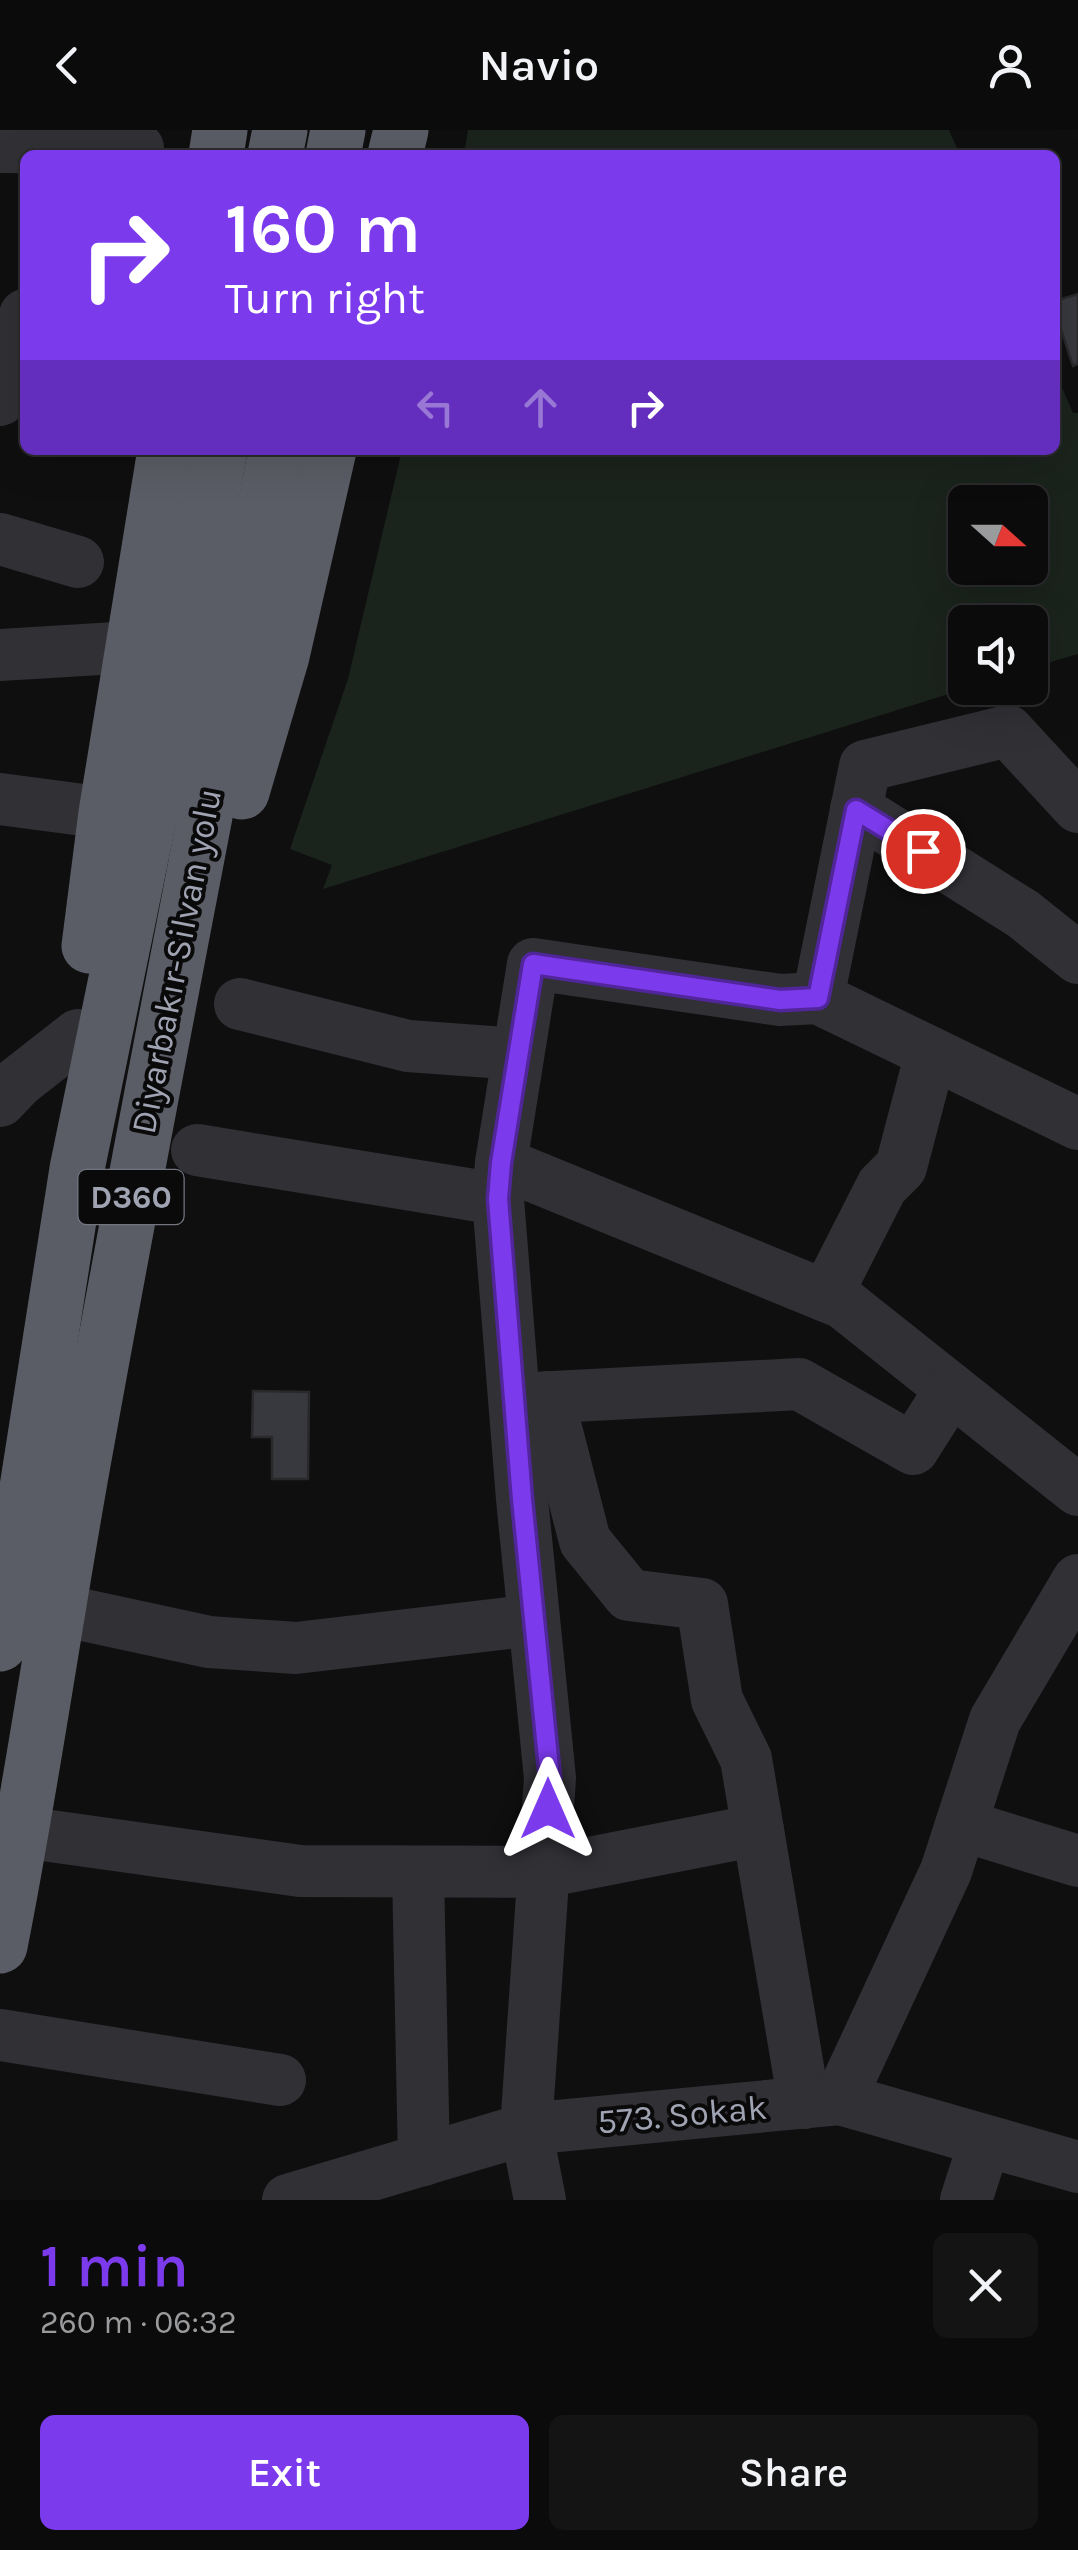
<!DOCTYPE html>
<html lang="en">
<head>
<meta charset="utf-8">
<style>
  body { margin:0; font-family:Karla,sans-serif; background:#141415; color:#f1f3f6; height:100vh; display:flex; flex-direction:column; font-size:38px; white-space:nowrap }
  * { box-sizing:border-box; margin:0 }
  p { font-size:32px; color:#9a9b9d }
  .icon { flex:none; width:55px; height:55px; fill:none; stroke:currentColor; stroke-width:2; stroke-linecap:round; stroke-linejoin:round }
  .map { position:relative; height:2070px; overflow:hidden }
  .drawer { display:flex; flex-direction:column; background:#0b0b0c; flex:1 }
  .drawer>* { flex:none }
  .hud { position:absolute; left:20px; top:20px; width:1040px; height:305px; border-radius:15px; box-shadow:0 10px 40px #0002,0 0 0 2px #2b2b2d; background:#7c3aed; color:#fff; overflow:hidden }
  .needle { width:65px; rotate:111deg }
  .controls { position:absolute; left:948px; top:355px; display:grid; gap:20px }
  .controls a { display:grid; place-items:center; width:100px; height:100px; border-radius:15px; background:#0b0b0c; box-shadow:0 10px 40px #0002,0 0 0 2px #2b2b2d; font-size:50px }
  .pin { position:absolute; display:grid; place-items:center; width:85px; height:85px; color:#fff; margin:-42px; border:5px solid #fff; border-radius:50%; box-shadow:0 2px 10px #0007 }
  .me { position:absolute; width:110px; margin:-55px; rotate:0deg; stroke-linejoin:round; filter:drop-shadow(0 0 8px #0008) }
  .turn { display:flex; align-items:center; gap:35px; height:210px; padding:0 40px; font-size:45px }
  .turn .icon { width:130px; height:130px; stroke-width:2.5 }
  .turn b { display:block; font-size:70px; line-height:85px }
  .lanes { display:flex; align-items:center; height:95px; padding:0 40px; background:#0003; justify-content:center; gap:50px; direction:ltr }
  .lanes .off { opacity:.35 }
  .round { display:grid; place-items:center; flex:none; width:105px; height:105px; border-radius:15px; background:#141415 }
  .head { display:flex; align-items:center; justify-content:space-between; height:170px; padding:0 40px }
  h1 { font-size:60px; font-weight:600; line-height:75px; color:#7c3aed }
  .button { display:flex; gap:20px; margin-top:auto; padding:20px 40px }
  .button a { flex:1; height:115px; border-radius:15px; background:#7c3aed; color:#fff; font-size:40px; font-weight:600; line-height:115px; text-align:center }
  .button a+a { background:#141415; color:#f1f3f6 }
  header { display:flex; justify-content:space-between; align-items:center; height:130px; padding:0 40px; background:#0b0b0c; font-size:45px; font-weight:600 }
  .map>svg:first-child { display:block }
  .green { fill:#1b231d; fill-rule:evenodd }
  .building { fill:#38393e; stroke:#29292c; stroke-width:2.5 }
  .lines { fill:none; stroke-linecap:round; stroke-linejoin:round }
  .minor { stroke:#303035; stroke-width:52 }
  .highway { stroke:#5b5d66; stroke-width:55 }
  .route-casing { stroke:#51269a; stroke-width:25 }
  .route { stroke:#7c3aed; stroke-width:18 }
  .labels { text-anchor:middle; stroke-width:8; stroke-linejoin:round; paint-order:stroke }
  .shield { fill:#0a0a0b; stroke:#727580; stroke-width:2.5 }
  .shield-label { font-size:32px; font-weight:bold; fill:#9fa3b2 }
  .street-label { font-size:35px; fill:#9fa3b2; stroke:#0a0a0b }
</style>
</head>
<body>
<header><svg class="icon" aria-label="back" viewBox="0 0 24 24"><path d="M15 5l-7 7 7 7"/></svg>Navio<svg class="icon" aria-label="person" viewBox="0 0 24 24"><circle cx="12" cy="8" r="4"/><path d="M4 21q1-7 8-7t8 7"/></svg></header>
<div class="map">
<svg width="1078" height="2070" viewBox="0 0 1078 2070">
  <rect width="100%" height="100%" fill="#0f0f10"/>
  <g class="green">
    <path d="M468,0h481l11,25h-496z"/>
    <path d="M1055,241l18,42h5v241l-48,14v-46h-65v66h3l-645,201 9,-24 -42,-16 58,-170 54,-229h653zM965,372h65v66h-65z"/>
  </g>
  <g class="building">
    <path d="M1078,164v70l-5,2 -18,-55v-10z"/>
    <path d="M253,1261l56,1 -1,87h-36v-42h-20z"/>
  </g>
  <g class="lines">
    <g class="minor">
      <path d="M0,17l138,1"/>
      <path d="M0,270l15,-44 10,-41"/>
      <path d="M0,409l78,23"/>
      <path d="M0,525l132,-8"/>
      <path d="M0,669l106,14"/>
      <path d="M856,679l167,105 55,44"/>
      <path d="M818,868l47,-232 143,-35 70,76"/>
      <path d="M240,874l168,42 110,8"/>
      <path d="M0,971l18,-19 60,-47"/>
      <path d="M197,1020l301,49"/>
      <path d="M501,1033l342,140 235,187"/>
      <path d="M826,1166l56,-110 19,-19 30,-114"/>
      <path d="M548,1267l37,144 44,54 73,9 15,96 29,59 58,344"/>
      <path d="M516,1269l283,-15 114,65 38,-60"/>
      <path d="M56,1479l153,33 87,6 238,-28"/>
      <path d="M961,1695l117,36"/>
      <path d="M22,1702l278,39 243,1 215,-42"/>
      <path d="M418,1742l6,288"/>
      <path d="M0,1905l280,45"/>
      <path d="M840,1969l106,-228 49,-151 83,-140"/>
      <path d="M288,2070l238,-71 314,-30 238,68"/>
      <path d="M540,2070l-14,-71 24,-351 -28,-279 -24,-300 3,-36 32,-199 247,36 38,-2 260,126"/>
      <path d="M966,2070l19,-59"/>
    </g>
    <g class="highway">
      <path d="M216,25l4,-25"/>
      <path d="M275,25l5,-25"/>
      <path d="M333,25l5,-25"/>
      <path d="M395,25l6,-25"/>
      <path d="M242,662l40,-136 47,-206"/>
      <path d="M89,816l17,-133 59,-363"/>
      <path d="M0,1514l12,-61 65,-414 106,-516 37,-203"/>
      <path d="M0,1816c33,-167 56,-336 87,-504 60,-332 125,-662 189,-992"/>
    </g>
  </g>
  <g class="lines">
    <defs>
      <path id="route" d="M548,1679l2,-31 -28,-279 -24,-300 3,-36 32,-199 247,36 38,-2 38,-188 67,41"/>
    </defs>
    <use href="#route" class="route-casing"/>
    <use href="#route" class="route"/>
  </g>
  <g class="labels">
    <rect class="shield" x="78.5" y="1040" width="105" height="54" rx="8"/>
    <g class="shield-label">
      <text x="131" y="1078">D360</text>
    </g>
    <g class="street-label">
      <text transform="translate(176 831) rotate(-79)" y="12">Diyarbakır-Silvan yolu</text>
      <text transform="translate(682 1984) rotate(-5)" y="12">573. Sokak</text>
    </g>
  </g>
</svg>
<div class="controls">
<a><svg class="needle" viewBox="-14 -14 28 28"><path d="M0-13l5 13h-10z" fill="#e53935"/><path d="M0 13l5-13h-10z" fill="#9a9b9d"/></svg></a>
<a><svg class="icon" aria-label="sound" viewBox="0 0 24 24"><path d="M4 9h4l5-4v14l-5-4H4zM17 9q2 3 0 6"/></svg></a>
</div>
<div class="pin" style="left:923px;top:721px;background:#d93025"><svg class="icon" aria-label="arrive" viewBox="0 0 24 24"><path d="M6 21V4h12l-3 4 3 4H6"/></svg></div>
<svg class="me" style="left:548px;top:1679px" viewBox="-20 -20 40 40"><path d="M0-17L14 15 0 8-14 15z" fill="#7c3aed" stroke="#fff" stroke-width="4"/></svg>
<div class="hud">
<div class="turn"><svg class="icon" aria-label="right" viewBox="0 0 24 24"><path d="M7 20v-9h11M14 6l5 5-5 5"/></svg><div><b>160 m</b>Turn right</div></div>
<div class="lanes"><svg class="icon off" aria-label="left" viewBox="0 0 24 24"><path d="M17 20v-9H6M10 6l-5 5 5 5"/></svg><svg class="icon off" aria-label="ahead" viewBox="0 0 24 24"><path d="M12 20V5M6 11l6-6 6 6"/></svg><svg class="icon" aria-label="right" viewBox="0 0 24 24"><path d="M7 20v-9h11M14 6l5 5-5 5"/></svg></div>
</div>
</div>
<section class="drawer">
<div class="head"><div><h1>1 min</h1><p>260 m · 06:32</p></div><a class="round"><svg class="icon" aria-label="close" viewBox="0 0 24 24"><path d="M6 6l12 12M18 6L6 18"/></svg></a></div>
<div class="button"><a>Exit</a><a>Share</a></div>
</section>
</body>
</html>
